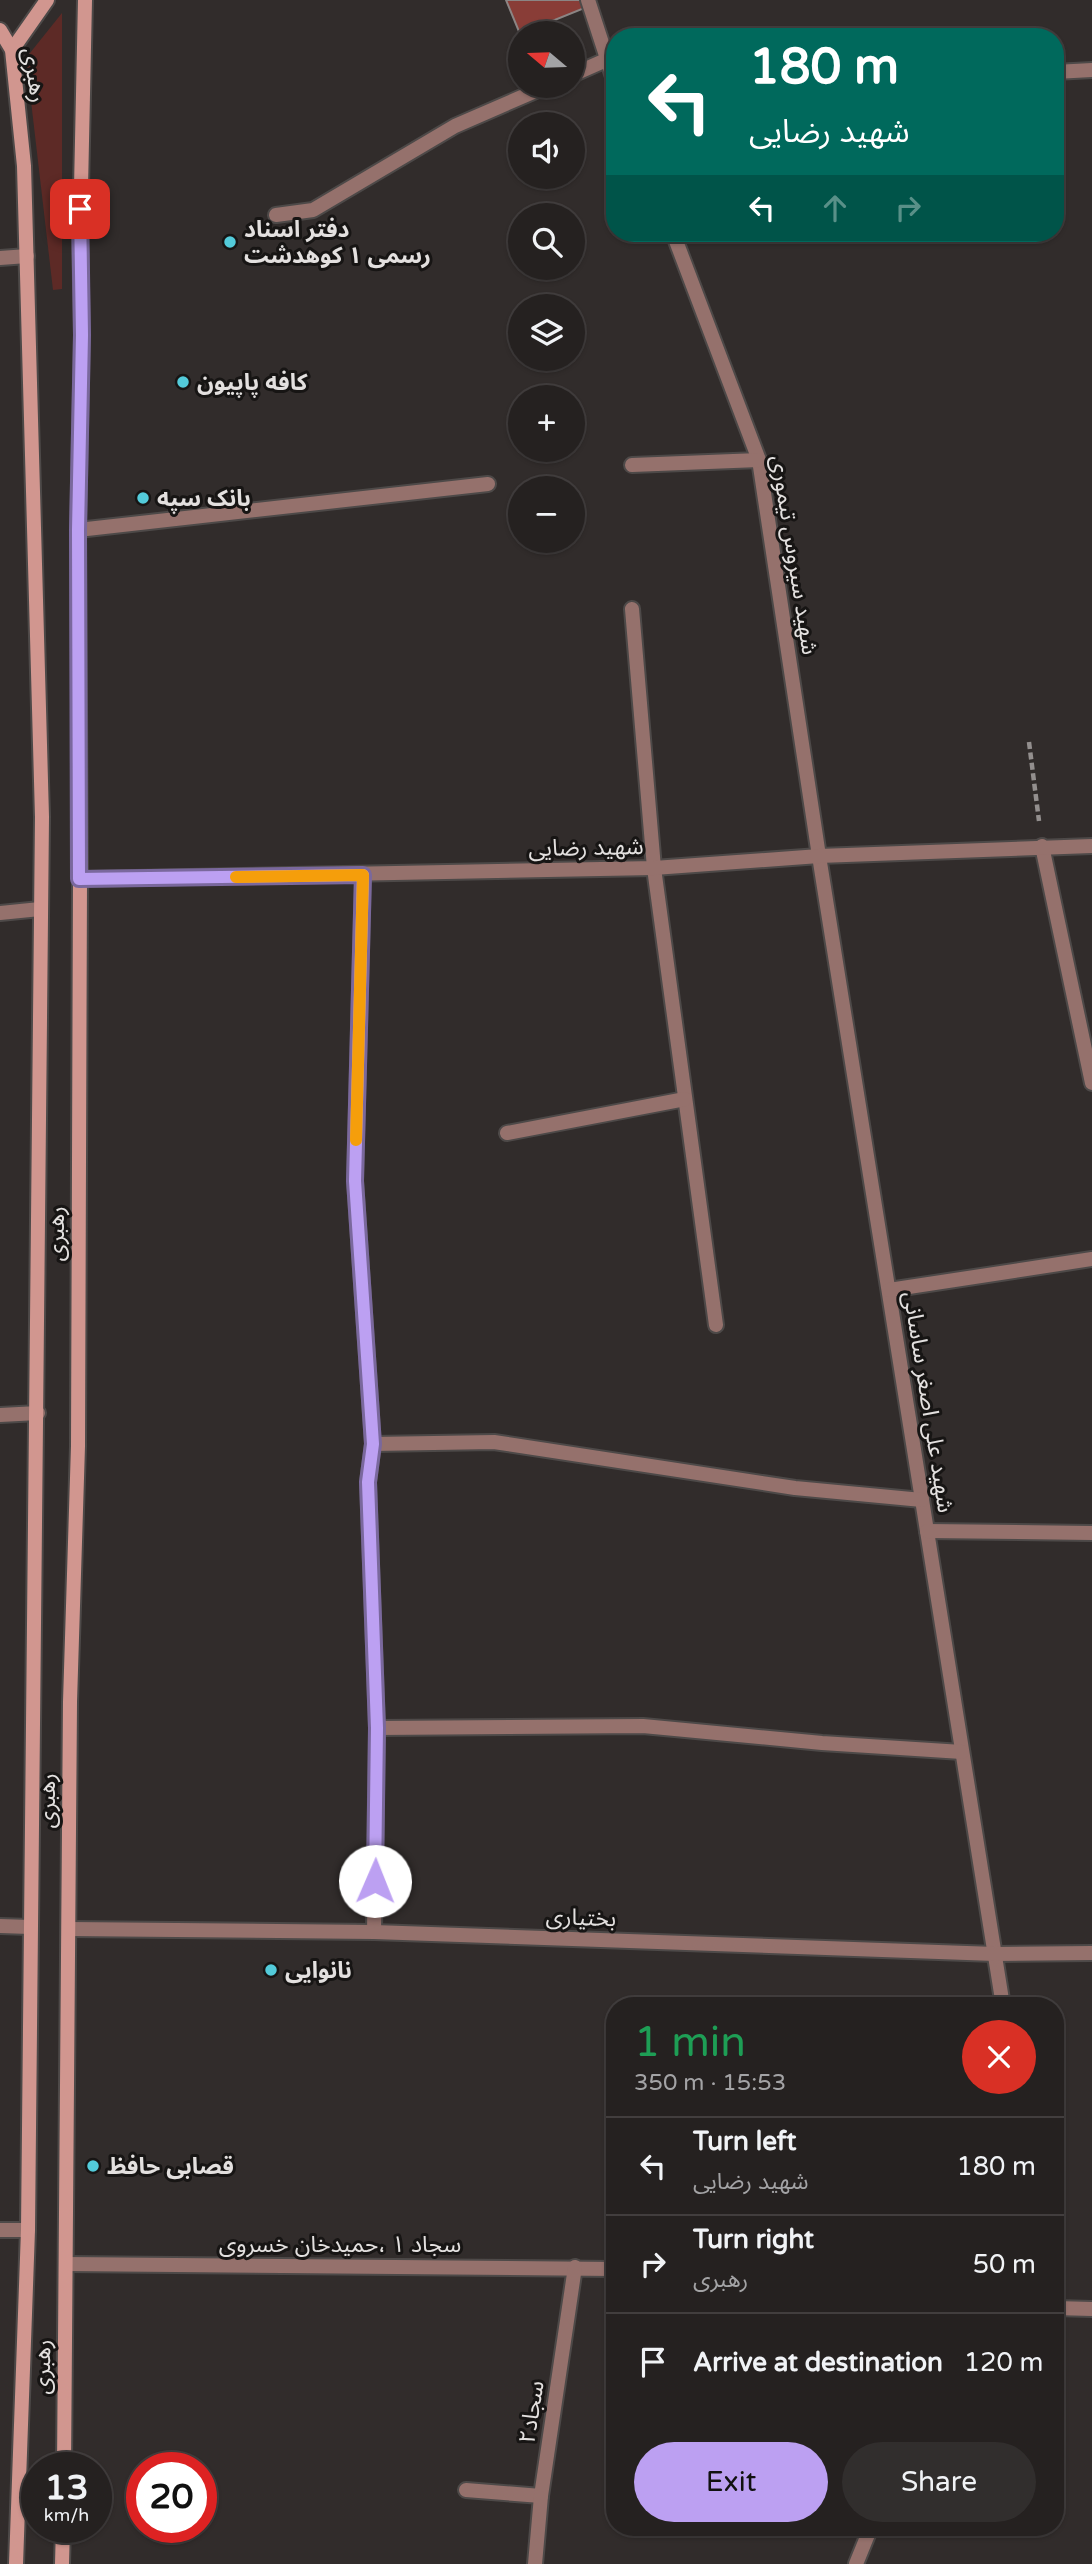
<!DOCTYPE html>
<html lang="en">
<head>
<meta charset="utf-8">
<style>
  body { margin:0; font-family:"Varela Round","Noto Sans Arabic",sans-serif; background:#312e2d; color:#f1f3f6; height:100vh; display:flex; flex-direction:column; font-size:26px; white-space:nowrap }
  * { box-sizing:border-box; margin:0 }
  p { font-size:23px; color:#a3a3a5 }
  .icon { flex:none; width:38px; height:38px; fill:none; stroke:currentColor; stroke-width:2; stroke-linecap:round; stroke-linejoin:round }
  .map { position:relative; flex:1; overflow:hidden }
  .sheet { position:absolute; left:606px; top:1997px; width:458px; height:539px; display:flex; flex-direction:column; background:#252120; border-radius:28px; box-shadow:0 2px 5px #0004,0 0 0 2px #423e3e }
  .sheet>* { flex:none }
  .banner { position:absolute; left:606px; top:28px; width:458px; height:214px; border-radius:28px; box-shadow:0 2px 5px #0004,0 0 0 2px #423e3e; background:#00695c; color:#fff; overflow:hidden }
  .needle { width:46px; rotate:289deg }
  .controls { position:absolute; left:508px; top:21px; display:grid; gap:14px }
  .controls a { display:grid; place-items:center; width:77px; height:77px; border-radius:50%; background:#252120; box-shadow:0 2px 5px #0004,0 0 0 2px #423e3e; font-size:35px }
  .speed { position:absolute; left:21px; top:2452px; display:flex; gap:14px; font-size:35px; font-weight:700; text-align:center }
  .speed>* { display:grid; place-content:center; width:91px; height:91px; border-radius:50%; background:#252120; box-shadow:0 2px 5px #0004,0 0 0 2px #423e3e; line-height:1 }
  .speed small { font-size:18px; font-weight:400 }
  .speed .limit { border:10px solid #d22; background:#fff; color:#111 }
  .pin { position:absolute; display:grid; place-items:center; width:60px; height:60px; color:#fff; margin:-30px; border-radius:14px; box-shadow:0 4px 10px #0006 }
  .me { position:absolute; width:77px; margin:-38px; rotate:1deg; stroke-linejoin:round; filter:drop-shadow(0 0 5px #0008) }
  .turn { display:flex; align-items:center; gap:24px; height:147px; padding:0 28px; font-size:32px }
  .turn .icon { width:91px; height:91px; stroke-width:2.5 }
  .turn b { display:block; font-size:49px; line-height:60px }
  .lanes { display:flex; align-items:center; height:66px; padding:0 28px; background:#0003; justify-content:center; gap:35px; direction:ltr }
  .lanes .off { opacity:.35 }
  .round { display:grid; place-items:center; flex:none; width:74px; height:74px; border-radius:37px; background:#312e2d }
  .overview { display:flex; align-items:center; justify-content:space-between; height:119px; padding:0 28px }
  h1 { font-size:42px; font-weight:600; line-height:52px; color:#1e9e55 }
  .cta { display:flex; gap:14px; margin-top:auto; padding:14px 28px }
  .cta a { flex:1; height:80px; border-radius:42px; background:#bca0f2; color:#111; font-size:28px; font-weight:600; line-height:80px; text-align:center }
  .cta a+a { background:#312e2d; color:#f1f3f6 }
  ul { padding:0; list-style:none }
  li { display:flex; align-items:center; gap:21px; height:98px; padding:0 28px; border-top:2px solid #423e3e }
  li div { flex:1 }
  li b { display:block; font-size:26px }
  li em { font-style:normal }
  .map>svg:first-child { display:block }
  .green { fill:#5d2a26 }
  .building { fill:#893d37; stroke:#8b8584; stroke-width:2 }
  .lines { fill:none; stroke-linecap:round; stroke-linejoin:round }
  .service-casing { stroke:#4d4948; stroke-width:18 }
  .minor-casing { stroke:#4d4948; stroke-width:18 }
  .tertiary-casing { stroke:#4d4948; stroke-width:18 }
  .secondary-casing { stroke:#4d4948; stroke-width:18 }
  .path { stroke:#938f8e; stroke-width:4.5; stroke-dasharray:7 3.5; stroke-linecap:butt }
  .service { stroke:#95716c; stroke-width:14 }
  .minor { stroke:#95716c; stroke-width:14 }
  .tertiary { stroke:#95716c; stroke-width:14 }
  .secondary { stroke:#d1968f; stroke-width:14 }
  .route-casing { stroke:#7a689d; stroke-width:18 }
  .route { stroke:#bca0f2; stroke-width:12 }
  .slow { stroke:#f59e0b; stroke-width:12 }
  .poi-dot { fill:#53cbda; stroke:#171514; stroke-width:2.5 }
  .labels { text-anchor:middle; stroke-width:6; stroke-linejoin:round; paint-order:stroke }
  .street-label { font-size:23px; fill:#e3e0df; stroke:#171514 }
  .poi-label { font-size:23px; font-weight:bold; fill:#e3e0df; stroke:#171514; text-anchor:start }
</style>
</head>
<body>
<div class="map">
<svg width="1092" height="2564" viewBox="0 0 1092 2564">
  <rect width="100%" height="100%" fill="#312c2b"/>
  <path class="green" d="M62,13v276l-9,1 -27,-232z"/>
  <path class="building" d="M506,0h78l3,7 -67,27z"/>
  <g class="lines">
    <defs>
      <g id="service">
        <path d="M588,0l26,80"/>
        <path d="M1055,72l37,-2"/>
        <path d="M572,75l34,-15"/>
        <path d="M276,215l37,-5 142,-84 92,-40"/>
        <path d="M673,233l86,227 60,396 184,1150"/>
        <path d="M0,258l27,-2"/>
        <path d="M632,465l127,-5"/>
        <path d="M78,530l410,-46"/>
        <path d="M632,609l22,259 62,457"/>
        <path d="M1042,846l50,237"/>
        <path d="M363,875l-8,306 18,263 -5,38 9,246 -3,204"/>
        <path d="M0,913l40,-4"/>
        <path d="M889,1290l203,-31"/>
        <path d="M0,1415l38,-2"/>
        <path d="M373,1444l121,-2 301,46 127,12"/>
        <path d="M377,1728l266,-2 179,17 140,9"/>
        <path d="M0,2230h28"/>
        <path d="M66,2264l548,5"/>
        <path d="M1055,2308l37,1"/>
        <path d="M466,2490l75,6"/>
        <path d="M535,2564l6,-68 34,-229"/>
        <path d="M856,2564l15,-37"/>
      </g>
      <g id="minor">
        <path d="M507,1133l178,-34"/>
        <path d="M927,1531l165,2"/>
      </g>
      <g id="tertiary">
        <path d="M80,879l574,-11 165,-12 273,-10"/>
        <path d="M0,1926l30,1"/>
        <path d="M69,1929l305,3 621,22 97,-1"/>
      </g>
      <g id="secondary">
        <path d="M0,30l12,20 12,116 18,651 -14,1413 -12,334"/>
        <path d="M12,50l35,-50"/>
        <path d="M64,2468l6,-766 8,-256 2,-567 -2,-349 4,-195 -2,-100 5,-235"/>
        <path d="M62,2564l1,-37"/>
      </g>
    </defs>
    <use href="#service" class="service-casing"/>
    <use href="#minor" class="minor-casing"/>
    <use href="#tertiary" class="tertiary-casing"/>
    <use href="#secondary" class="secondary-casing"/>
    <path class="path" d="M1029,742l10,79"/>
    <use href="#service" class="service"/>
    <use href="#minor" class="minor"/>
    <use href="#tertiary" class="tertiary"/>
    <use href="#secondary" class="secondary"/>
  </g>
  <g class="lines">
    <defs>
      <path id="route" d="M80,209l2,126 -4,195 1,349 284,-4 -8,306 18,263 -5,38 9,246 -2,153"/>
    </defs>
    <use href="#route" class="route-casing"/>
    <use href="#route" class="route"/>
    <path class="slow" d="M236,877l127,-2 -7,265"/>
  </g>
  <g class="poi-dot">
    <circle cx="230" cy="242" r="7"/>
    <circle cx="183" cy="382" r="7"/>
    <circle cx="143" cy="498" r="7"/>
    <circle cx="271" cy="1970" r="7"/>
    <circle cx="93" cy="2166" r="7"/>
  </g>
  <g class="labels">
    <g class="street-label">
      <text transform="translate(35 75) rotate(81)" y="8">رهبری</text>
      <text transform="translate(795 555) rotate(81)" y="8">شهید سیروس تیموری</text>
      <text transform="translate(586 847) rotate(-1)" y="8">شهید رضایی</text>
      <text transform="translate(56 1234) rotate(-90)" y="8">رهبری</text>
      <text transform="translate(929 1402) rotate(81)" y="8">شهید علی اصغر ساسانی</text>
      <text transform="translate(47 1801) rotate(-90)" y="8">رهبری</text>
      <text transform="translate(581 1917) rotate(2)" y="8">بختیاری</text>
      <text x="340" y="2252">سجاد ۱ ،حمیدخان خسروی</text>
      <text transform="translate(42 2367) rotate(-89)" y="8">رهبری</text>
      <text transform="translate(531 2412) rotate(-81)" y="8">سجاد۲</text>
    </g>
    <g class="poi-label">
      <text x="244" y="237">دفتر اسناد<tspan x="244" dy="26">رسمی ۱ کوهدشت</tspan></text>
      <text x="197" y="390">کافه پاپیون</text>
      <text x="157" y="506">بانک سپه</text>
      <text x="285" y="1978">نانوایی</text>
      <text x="107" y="2174">قصابی حافظ</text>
    </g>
  </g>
</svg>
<div class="controls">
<a><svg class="needle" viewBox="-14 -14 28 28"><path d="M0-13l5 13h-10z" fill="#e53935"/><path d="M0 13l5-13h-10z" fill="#a3a3a5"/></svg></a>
<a><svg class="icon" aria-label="sound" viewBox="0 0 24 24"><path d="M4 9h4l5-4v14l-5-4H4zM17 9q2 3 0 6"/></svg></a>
<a><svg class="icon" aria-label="search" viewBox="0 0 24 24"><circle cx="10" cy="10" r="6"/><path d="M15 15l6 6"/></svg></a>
<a><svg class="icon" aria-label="layers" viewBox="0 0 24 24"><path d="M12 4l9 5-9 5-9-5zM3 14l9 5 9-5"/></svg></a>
<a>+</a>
<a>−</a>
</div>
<div class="speed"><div>13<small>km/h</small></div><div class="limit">20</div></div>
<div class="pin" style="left:80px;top:209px;background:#d93025"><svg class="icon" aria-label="arrive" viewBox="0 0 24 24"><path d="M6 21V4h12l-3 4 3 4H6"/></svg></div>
<svg class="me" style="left:375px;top:1881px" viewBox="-20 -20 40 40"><circle r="19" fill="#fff"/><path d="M0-13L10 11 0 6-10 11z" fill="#bca0f2"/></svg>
<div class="banner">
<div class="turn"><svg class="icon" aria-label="left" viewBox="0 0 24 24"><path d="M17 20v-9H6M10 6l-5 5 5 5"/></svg><div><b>180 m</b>شهید رضایی</div></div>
<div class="lanes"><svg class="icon" aria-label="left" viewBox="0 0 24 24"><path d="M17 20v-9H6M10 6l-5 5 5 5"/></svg><svg class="icon off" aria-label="ahead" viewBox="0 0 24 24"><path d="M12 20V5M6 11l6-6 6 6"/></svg><svg class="icon off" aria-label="right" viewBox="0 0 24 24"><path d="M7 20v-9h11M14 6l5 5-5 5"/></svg></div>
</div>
<section class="sheet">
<div class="overview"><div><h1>1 min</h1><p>350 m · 15:53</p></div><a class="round" style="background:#d93025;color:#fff"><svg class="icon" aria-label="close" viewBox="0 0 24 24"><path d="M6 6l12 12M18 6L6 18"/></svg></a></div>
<ul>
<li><svg class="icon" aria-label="left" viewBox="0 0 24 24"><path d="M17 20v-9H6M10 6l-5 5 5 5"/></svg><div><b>Turn left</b><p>شهید رضایی</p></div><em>180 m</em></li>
<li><svg class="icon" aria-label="right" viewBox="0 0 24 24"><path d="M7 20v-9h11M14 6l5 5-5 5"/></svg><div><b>Turn right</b><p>رهبری</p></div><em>50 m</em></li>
<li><svg class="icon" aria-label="arrive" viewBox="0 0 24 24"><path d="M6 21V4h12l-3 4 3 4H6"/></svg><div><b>Arrive at destination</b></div><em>120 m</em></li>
</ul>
<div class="cta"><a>Exit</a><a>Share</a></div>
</section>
</div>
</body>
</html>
